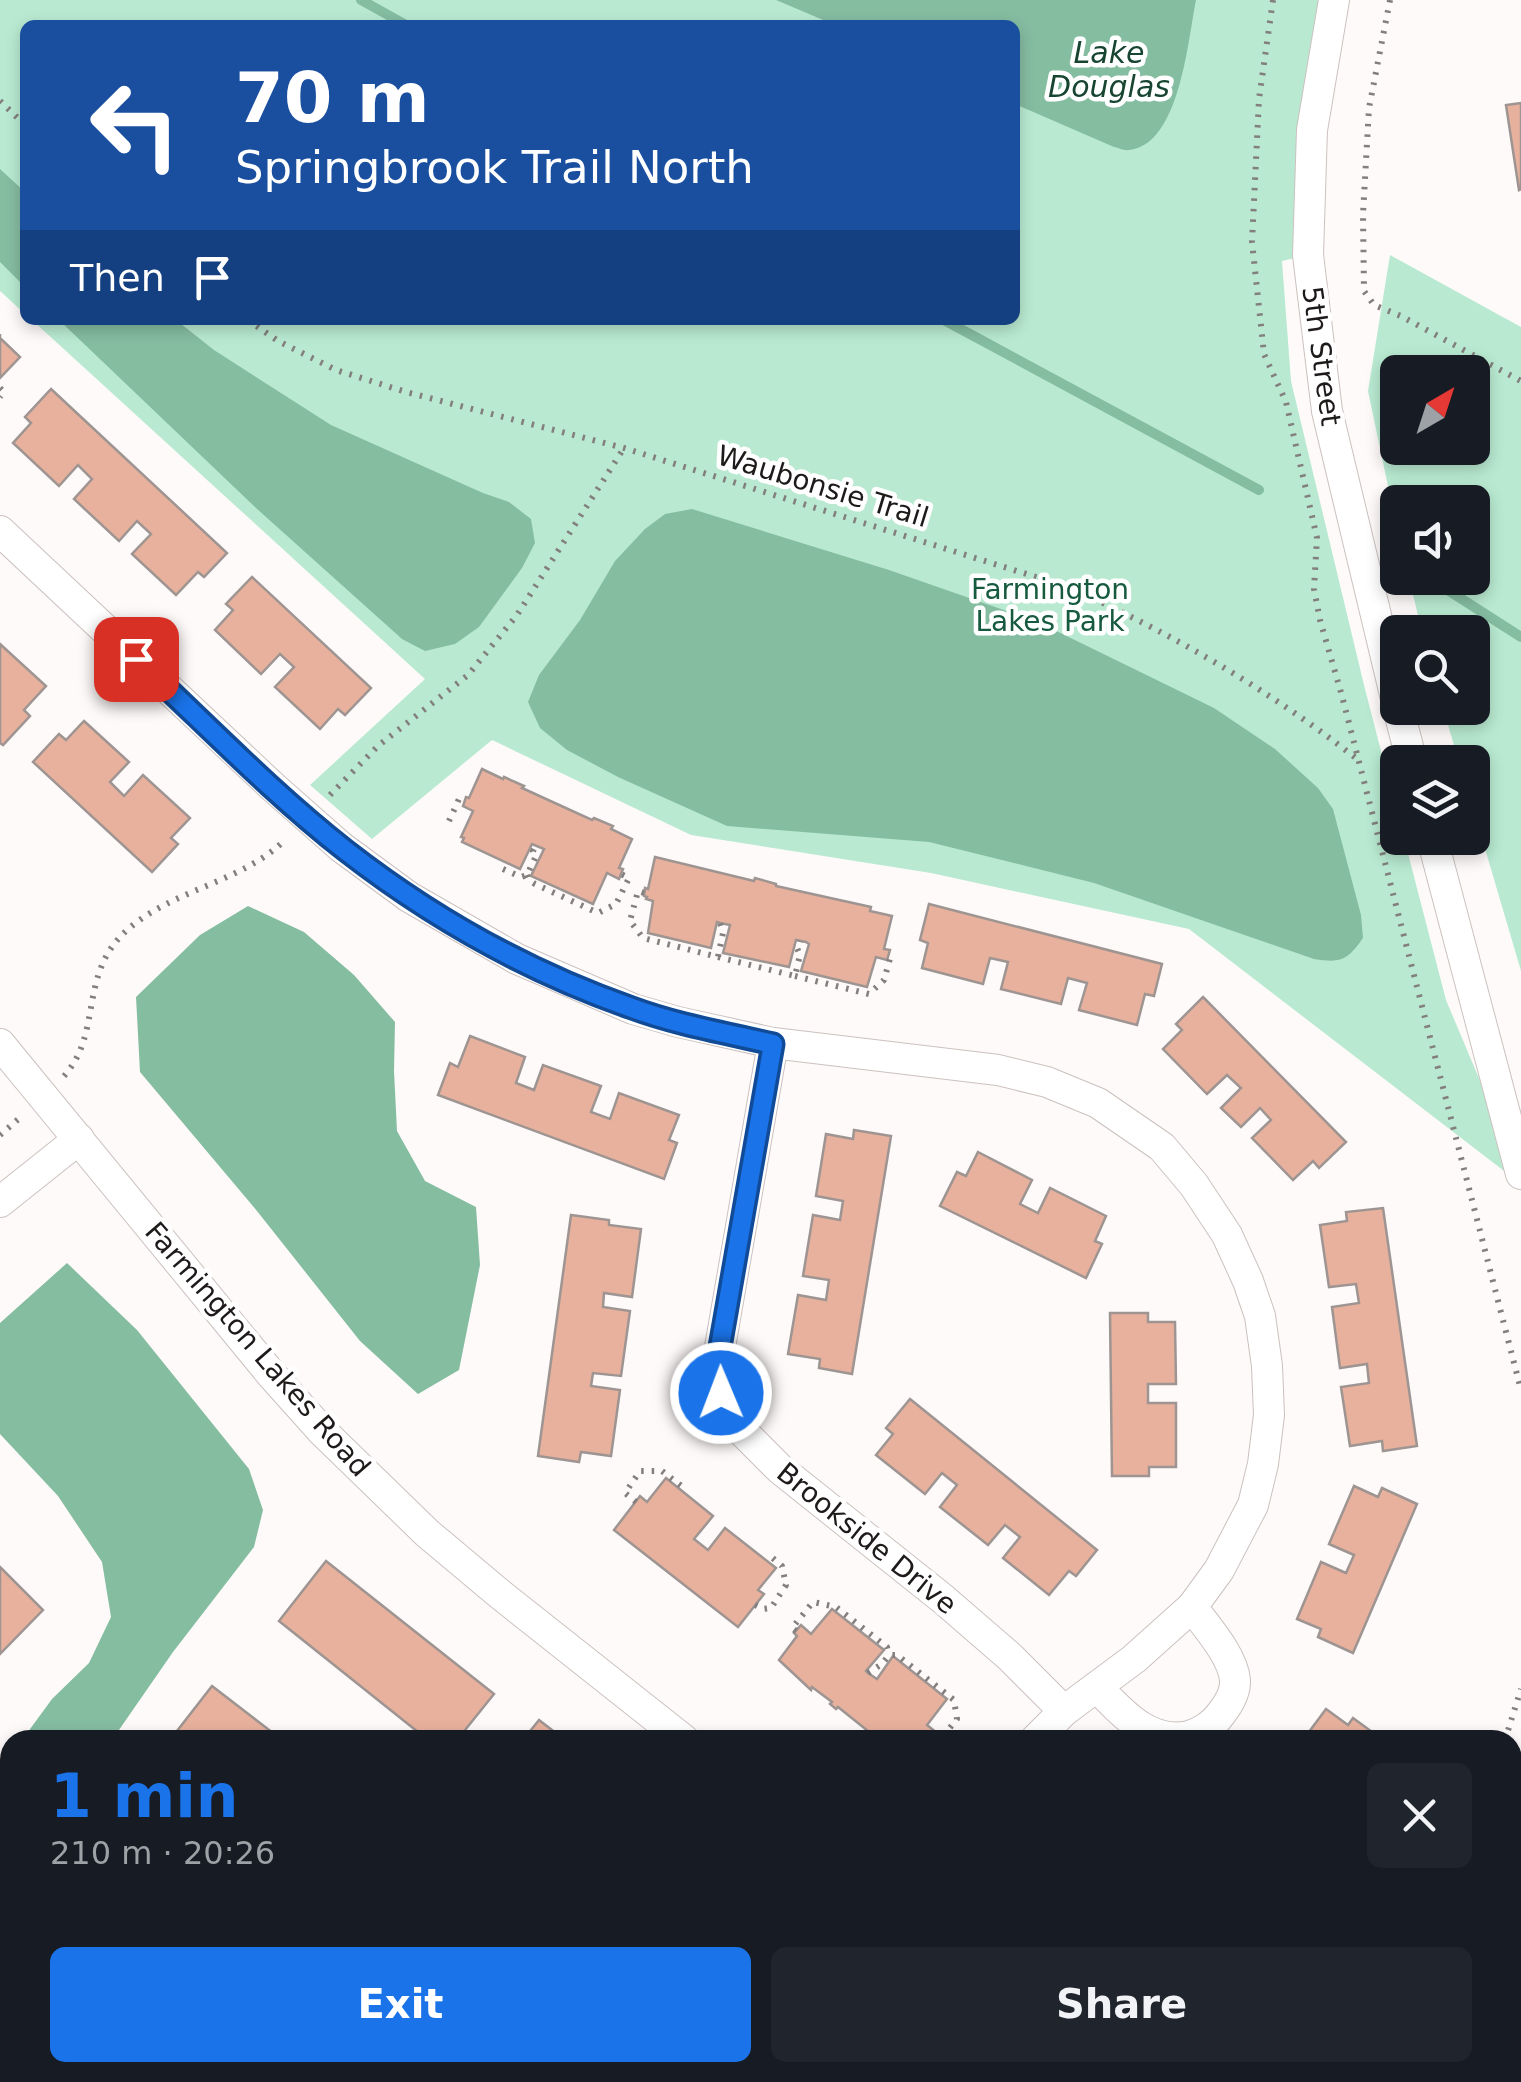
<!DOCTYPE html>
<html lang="en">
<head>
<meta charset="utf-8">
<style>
  body { margin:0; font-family:"DejaVu Sans",sans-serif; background:#20242c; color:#f1f3f6; height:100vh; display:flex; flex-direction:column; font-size:38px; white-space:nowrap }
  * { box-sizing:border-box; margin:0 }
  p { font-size:32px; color:#9ea1a6 }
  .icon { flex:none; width:55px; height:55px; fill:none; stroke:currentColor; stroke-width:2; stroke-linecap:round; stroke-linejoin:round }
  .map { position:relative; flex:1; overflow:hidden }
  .details { position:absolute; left:0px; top:1730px; width:1522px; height:352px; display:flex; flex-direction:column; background:#171b24; border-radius:30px 30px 0 0; box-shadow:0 5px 15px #0003 }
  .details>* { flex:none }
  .guide { position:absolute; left:20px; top:20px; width:1000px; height:305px; border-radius:15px; box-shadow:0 5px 15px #0003; background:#1a4fa0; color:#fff; overflow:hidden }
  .needle { width:65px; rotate:39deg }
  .controls { position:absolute; left:1380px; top:355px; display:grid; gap:20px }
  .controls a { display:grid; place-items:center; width:110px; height:110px; border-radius:15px; background:#171b24; box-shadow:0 5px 15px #0003; font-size:50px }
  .pin { position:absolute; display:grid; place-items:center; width:85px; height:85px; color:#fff; margin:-42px; border-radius:20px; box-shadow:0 5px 15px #0006 }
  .me { position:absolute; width:110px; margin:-55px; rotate:359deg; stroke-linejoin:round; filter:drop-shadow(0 0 8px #0008) }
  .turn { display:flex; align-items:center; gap:35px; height:210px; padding:0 50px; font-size:45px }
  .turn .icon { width:130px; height:130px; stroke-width:2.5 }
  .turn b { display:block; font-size:70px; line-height:85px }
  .then { display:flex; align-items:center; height:95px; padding:0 50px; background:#0003; gap:20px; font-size:38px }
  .round { display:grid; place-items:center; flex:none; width:105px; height:105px; border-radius:15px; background:#20242c }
  .head { display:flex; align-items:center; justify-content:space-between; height:170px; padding:0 50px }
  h1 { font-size:60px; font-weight:800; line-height:75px; color:#1a73e8 }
  .button { display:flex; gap:20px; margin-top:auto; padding:20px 50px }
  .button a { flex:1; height:115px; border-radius:15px; background:#1a73e8; color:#fff; font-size:40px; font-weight:800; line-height:115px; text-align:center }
  .button a+a { background:#20242c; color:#f1f3f6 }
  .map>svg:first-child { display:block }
  .green { fill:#b9ead1; fill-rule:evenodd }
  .water { fill:#85bda1 }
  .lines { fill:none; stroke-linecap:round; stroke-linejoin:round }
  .stream { stroke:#85bda1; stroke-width:10 }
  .building { fill:#e8b19d; stroke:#9e9592; stroke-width:2.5 }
  .street-casing { stroke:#cbc2bf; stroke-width:32 }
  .path { stroke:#837f7e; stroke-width:6; stroke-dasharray:2.5 8; stroke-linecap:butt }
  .street { stroke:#fff; stroke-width:30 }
  .route-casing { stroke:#114b97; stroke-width:25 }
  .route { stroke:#1a73e8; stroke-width:18 }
  .labels { text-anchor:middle; stroke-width:9; stroke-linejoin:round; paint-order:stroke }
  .street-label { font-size:28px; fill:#1d1a19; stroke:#fff }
  .park-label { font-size:28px; fill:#165a3f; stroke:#fff }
  .water-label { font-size:30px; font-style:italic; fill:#174532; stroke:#fff }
</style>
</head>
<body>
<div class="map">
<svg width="1521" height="2082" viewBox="0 0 1521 2082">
  <rect width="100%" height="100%" fill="#fefaf9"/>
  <g class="green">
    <path d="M0,0h1334l-26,255 -26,6 9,120 73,304 33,128 1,25h6l42,162 75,178v6l-332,-255 -258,-56 -240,-38 -199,-95 -120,99 -62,-54 115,-106 -393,-359h983v-295h-990v289l-25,-23z"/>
    <path d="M1390,255l131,72v644l-48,-163 -1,-46h-13l-16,-54h29v-76h-50l-13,-54h63v-76h-74l-1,27 -29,-138zM1472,372v76h-74v-76z"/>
  </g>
  <g class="water">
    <path d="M776,0h420c-8,39 -16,145 -67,150 -5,1 -10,-2 -15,-3l-99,-43v-79h-180z"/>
    <path d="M0,169l25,23v95l-25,-25z"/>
    <path d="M59,320h117l38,30 117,75 152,68 26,9 22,17 4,24 -13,25 -43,59 -24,17 -30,7 -23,-12 -146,-131z"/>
    <path d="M692,509l197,61 149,52 176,86 61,41 43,39 15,21 28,106 2,23c-16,23 -22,25 -49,21l-220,-76 -165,-41 -202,-16 -109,-49 -51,-27 -27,-22 -12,-26 11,-27 41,-55 35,-59 30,-32 20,-15z"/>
    <path d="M248,906l56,26 50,43 41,47 -1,49 3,60 28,50 51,26 4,58 -21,105 -41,24 -58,-53 -103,-130 -117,-139 -4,-75 64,-62z"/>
    <path d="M67,1263l70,67 112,139 14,41 -9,37 -81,105 -61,88h-90l30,-41 37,-36 22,-46 -9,-55 -44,-66 -58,-62v-111z"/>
  </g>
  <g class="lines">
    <g class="stream">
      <path d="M361,0l45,25"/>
      <path d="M944,320l315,170"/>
      <path d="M1443,587l78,50"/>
    </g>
  </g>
  <g class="building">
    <path d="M1521,103v86l-2,1 -13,-85z"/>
    <path d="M0,334v4l20,19 -20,21z"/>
    <path d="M51,389l176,164 -23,24 -6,-5 -22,23 -44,-41 19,-20 -14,-13 -18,20 -45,-42 18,-20 -14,-14 -19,21 -46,-43 18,-20 -6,-6z"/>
    <path d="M252,577l119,111 -26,27 -7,-6 -18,20 -45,-42 19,-20 -14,-13 -19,20 -46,-44 18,-20 -7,-6z"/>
    <path d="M0,644l46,42 -22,24 6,6 -27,29 -3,-2z"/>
    <path d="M84,721l45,41 -19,20 14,14 19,-21 47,43 -19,20 7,6 -26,28 -119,-110 26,-28 7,6z"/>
    <path d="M482,769l21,10 1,-2 20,9 -2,2 70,32 2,-2 19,8 -2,3 21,10 -13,29 4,1 -4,10 -12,-6 -14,31 -62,-28 13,-27 -12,-5 -12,25 -58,-27 2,-4 -3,-1 12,-26 -10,-5 3,-9 3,1z"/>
    <path d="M655,857l99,24 1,-3 21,6v2l95,21 -1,4 22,5 -8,33 6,1 -3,10 -11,-3 -9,30 -66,-16 8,-27 -3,-2 -10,-2 -7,27 -66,-14 7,-28 -10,-2 -3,-1 -6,26 -63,-15 5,-32 -7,-2 1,-2 -3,-1 1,-8 3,1z"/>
    <path d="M929,904l233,60 -8,32 -9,-2 -8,31 -58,-15 8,-27 -19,-5 -7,26 -60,-15 7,-27 -18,-4 -7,26 -61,-16 6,-25 -8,-3z"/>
    <path d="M1203,997l143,145 -27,26 -6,-7 -20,19 -41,-42 19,-18 -11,-12 -19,19 -20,-19 20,-20 -14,-13 -20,19 -44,-45 19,-19 -6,-6z"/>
    <path d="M470,1036l55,21 -9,26 18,7 9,-25 58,21 -10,26 19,7 9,-26 60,22 -10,25 8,3 -13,36 -226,-84 12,-32 8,4z"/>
    <path d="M854,1130l37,6 -39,238 -33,-6 1,-9 -32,-5 10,-59 28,5 3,-20 -26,-4 10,-61 27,5 3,-19 -27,-5 10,-62 27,5z"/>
    <path d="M978,1152l54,28 -12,24 18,9 12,-25 56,28 -11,25 7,3 -16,34 -146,-72 17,-34 9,4z"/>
    <path d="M1383,1208l34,238 -34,5 -1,-10 -32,5 -9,-59 28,-4 -2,-19 -27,4 -8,-61 27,-4 -3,-19 -27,3 -9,-62 27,-4 -1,-9z"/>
    <path d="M571,1215l38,5v5l32,4 -9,68 -28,-4 -1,14 27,4 -9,65 -28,-3 -2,13 29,4 -9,66 -30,-4 -2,10 -41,-6z"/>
    <path d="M1110,1313h38v9h27l1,62h-28v19h28v64h-27v9h-37z"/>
    <path d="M910,1399l187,151 -21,26 -7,-5 -20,24 -46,-37 17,-21 -15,-12 -17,20 -48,-38 17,-22 -15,-12 -17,21 -49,-39 17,-21 -7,-6z"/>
    <path d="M666,1478l47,38 -19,23 14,11 17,-22 51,40 -18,22 6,4 -26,33 -124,-97 26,-34 7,6z"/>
    <path d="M1354,1486l24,11 4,-9 35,16 -64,149 -35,-16 3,-8 -24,-10 24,-57 25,11 8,-18 -25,-11z"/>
    <path d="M326,1561l168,133 -37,46h-29l-149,-119z"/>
    <path d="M0,1567l43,43 -43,44z"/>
    <path d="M832,1609l52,41 -18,21 2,2 9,6 16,-23 54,43 -20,26 10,8 -5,7h-57l-4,-3 2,-2 -35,-28 -2,2 -6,-5 2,-2 -20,-15 -1,3 -32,-30 18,-24 -3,-3 7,-8 10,9z"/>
    <path d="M212,1686l61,47 -5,7h-98z"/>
    <path d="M1326,1709l22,16 5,-7 30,22h-80z"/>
    <path d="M539,1720l26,20h-42z"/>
    <path d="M10,2057v15h86l-8,10h-88v-13z"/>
    <path d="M354,2072h54l-7,10h-35z"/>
    <path d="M621,2072h41l-8,10h-21z"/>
    <path d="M849,2072h61l12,10h-81z"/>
  </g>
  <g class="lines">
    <defs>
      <g id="street">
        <path d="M1334,0l-22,130 -4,125 19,156 71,296"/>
        <path d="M0,531l273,256 68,60 68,50 108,62 116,50 45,13 95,21 225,27 49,12 51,21 64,44 32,38 33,50 21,46 12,35 7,50 2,49 -6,49 -10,41 -34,65 -27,37 -58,52 -70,52 -29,29"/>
        <path d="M1398,708l14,54"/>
        <path d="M1432,838l89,336"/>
        <path d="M773,1043l-53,304 1,46 23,40 36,36 163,130 67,58 54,54"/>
        <path d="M0,1044l271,330 51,57 105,102 74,62 183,145"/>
        <path d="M0,1202l79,-63"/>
        <path d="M1098,1688c24,25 52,57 91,48 11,-3 24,-11 31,-21 8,-10 16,-22 15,-35 -2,-24 -29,-54 -43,-73"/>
        <path d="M1512,1857l9,-15"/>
        <path d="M0,1902l10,7"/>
        <path d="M218,2072l11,10"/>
        <path d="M1086,2072l7,10"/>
        <path d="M1145,2072l13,10"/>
        <path d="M761,2082l7,-10"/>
        <path d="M1344,2082l8,-10"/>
      </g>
    </defs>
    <use href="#street" class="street-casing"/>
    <g class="path">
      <path d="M1273,0l-14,99 -7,143 12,112 22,48 31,136 -3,51 6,31 22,76 179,694"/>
      <path d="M1390,0l-21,108 -6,106 1,77 10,14 27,11 120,65"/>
      <path d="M0,101l25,24"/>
      <path d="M248,320l30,21 58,29 70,22 218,56 444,139c103,46 200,102 289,172"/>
      <path d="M0,388l4,4 -4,5"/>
      <path d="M330,795l48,-49 90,-71 49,-60 107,-167"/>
      <path d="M449,821l10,-22 5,3"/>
      <path d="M503,869l18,8 6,-2 9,-19 -3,-5 3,-5"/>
      <path d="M527,875l2,5 6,4 63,29 18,-9 13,-26 -8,-4"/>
      <path d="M644,893l-6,-2 -8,30 13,17 75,19 5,-24 -3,-10"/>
      <path d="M718,957l77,19 5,-21 -3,-7 3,-7"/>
      <path d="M795,976l74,18 15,-14 7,-25 -2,-1"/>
      <path d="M64,1076c39,-43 14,-101 62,-145 46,-42 116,-48 160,-92"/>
      <path d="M0,1135l22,-19"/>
      <path d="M636,1502l-11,-9 15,-22h22l22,17"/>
      <path d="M755,1605l8,4 8,-1 15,-23 -4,-19 -14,-12"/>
      <path d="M796,1631l-4,-3 21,-26 23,5 51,40 2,8"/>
      <path d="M868,1673l14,-9 7,-9h8l57,45 3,19 -17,21"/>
      <path d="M932,1739l2,1"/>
      <path d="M1505,1740l16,-51"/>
      <path d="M1275,2082l7,-10"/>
    </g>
    <use href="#street" class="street"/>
  </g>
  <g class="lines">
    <defs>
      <path id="route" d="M136,659c69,64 135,133 209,191 86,67 184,122 287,158 46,17 94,25 141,36l-53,303 1,46"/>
    </defs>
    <use href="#route" class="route-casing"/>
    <use href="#route" class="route"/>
  </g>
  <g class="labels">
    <g class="street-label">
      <text transform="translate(1322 356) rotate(82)" y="10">5th Street</text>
      <text transform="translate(823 486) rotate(17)" y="10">Waubonsie Trail</text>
      <text transform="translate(258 1349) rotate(49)" y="10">Farmington Lakes Road</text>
      <text transform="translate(867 1538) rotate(39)" y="10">Brookside Drive</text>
    </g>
    <g class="park-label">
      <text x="1050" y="599">Farmington<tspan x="1050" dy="32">Lakes Park</tspan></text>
    </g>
    <g class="water-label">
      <text x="1109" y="63">Lake<tspan x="1109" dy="34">Douglas</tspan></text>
    </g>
  </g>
</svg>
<div class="controls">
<a><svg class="needle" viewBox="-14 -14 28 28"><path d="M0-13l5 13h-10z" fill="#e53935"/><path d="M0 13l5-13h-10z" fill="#9ea1a6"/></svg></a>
<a><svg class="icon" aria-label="sound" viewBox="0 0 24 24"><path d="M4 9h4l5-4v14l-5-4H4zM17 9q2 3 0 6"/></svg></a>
<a><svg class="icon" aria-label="search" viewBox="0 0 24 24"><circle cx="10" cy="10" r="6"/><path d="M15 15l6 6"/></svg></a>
<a><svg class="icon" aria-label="layers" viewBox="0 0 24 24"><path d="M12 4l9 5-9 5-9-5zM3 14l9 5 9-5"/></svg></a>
</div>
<div class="pin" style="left:136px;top:659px;background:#d93025"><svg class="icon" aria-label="arrive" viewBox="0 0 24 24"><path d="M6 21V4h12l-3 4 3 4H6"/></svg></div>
<svg class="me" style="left:721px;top:1393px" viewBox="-20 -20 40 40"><circle r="17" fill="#1a73e8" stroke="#fff" stroke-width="3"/><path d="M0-11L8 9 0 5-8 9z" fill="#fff"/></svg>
<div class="guide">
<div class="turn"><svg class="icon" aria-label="left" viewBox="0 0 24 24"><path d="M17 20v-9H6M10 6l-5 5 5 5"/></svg><div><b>70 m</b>Springbrook Trail North</div></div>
<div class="then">Then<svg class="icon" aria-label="arrive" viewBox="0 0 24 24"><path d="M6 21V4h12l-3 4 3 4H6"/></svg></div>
</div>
<section class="details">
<div class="head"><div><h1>1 min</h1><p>210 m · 20:26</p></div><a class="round"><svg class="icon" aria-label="close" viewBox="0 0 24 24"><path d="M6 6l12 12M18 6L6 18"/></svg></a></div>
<div class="button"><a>Exit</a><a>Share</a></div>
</section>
</div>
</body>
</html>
